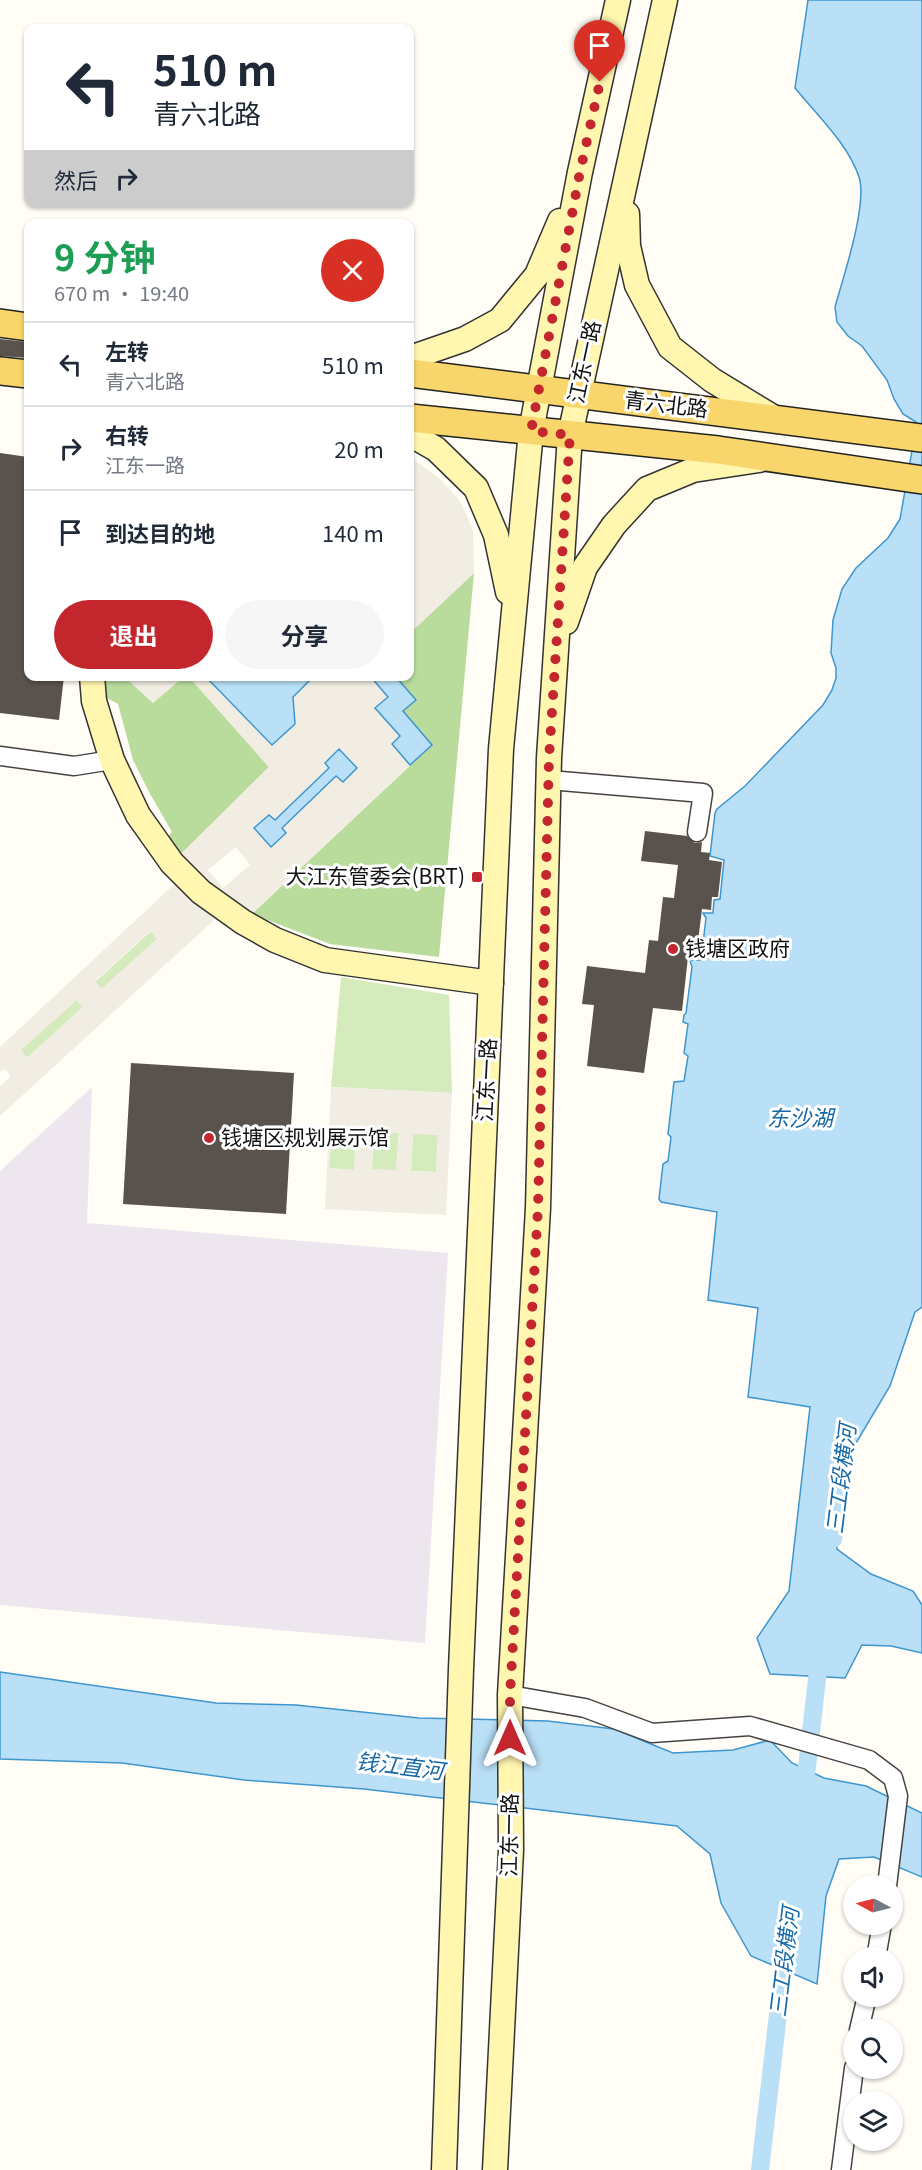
<!DOCTYPE html>
<html lang="zh">
<head>
<meta charset="utf-8">
<style>
  body { margin:0; font-family:Georgia,"Noto Sans SC",serif; background:#f6f6f7; color:#1f2937; height:100vh; display:flex; flex-direction:column; font-size:22px; white-space:nowrap }
  * { box-sizing:border-box; margin:0 }
  p { font-size:20px; color:#747a83 }
  .icon { flex:none; width:33px; height:33px; fill:none; stroke:currentColor; stroke-width:2; stroke-linecap:round; stroke-linejoin:round }
  .map { position:relative; flex:1; overflow:hidden }
  .sheet { position:absolute; left:24px; top:219px; width:390px; height:462px; display:flex; flex-direction:column; background:#fff; border-radius:12px; box-shadow:0 2px 4px #0004 }
  .sheet>* { flex:none }
  .top-card { position:absolute; left:24px; top:24px; width:390px; height:183px; border-radius:12px; box-shadow:0 2px 4px #0004; background:#fff; color:#1f2937; overflow:hidden }
  .needle { width:39px; rotate:277deg }
  .tools { position:absolute; left:843px; top:1875px; display:grid; gap:12px }
  .tools a { display:grid; place-items:center; width:60px; height:60px; border-radius:50%; background:#fff; box-shadow:0 2px 4px #0004; font-size:30px }
  .pin { position:absolute; display:grid; place-items:center; width:51px; height:51px; color:#fff; margin:-62px -26px; border-radius:50% 50% 50% 0; rotate:-45deg; box-shadow:0 0 6px #0007 }
  .pin .icon { rotate:45deg }
  .me { position:absolute; width:66px; margin:-33px; rotate:0deg; stroke-linejoin:round; filter:drop-shadow(0 0 4px #0008) }
  .turn { display:flex; align-items:center; gap:21px; height:126px; padding:0 30px; font-size:27px }
  .turn .icon { width:78px; height:78px; stroke-width:2.5 }
  .turn b { display:block; font-size:42px; line-height:51px }
  .then { display:flex; align-items:center; height:57px; padding:0 30px; background:#0003; gap:12px; font-size:22px }
  .round { display:grid; place-items:center; flex:none; width:63px; height:63px; border-radius:32px; background:#f6f6f7 }
  .head { display:flex; align-items:center; justify-content:space-between; height:102px; padding:0 30px }
  h1 { font-size:36px; font-weight:700; line-height:45px; color:#1e9e55 }
  .primary-button { display:flex; gap:12px; margin-top:auto; padding:12px 30px }
  .primary-button a { flex:1; height:69px; border-radius:36px; background:#c4262e; color:#fff; font-size:24px; font-weight:700; line-height:69px; text-align:center }
  .primary-button a+a { background:#f6f6f7; color:#1f2937 }
  ul { padding:0; list-style:none }
  li { display:flex; align-items:center; gap:18px; height:84px; padding:0 30px; border-top:2px solid #e0e1e3 }
  li div { flex:1 }
  li b { display:block; font-size:22px }
  li em { font-style:normal }
  .map>svg:first-child { display:block }
  .industrial { fill:#eee6ef }
  .green { fill:#d5ebbd }
  .forest { fill:#b9dc9c }
  .plaza { fill:#f1ede2; fill-rule:evenodd }
  .water { fill:#b9e0f7; stroke:#3f96cf; stroke-width:1.5 }
  .lines { fill:none; stroke-linecap:round; stroke-linejoin:round }
  .canal { stroke:#b9e0f7; stroke-width:18 }
  .building { fill:#5a524d }
  .street-casing { stroke:#444; stroke-width:21 }
  .secondary-casing { stroke:#333; stroke-width:27 }
  .primary-casing { stroke:#222; stroke-width:30 }
  .street { stroke:#fff; stroke-width:18 }
  .secondary { stroke:#fff6b0; stroke-width:24 }
  .primary { stroke:#f9d66b; stroke-width:27 }
  .route { stroke:#c4262e; stroke-width:10; stroke-dasharray:0 18 }
  .poi-dot { fill:#c4262e; stroke:#fff; stroke-width:2 }
  .labels { text-anchor:middle; stroke-width:6; stroke-linejoin:round; paint-order:stroke }
  .street-label { font-size:21px; fill:#111; stroke:#fff }
  .poi-label { font-size:21px; fill:#111; stroke:#fff; text-anchor:start }
  .water-label { font-size:22px; font-style:italic; fill:#1768a6; stroke:#fff }
</style>
</head>
<body>
<div class="map">
<svg width="922" height="2170" viewBox="0 0 922 2170">
  <rect width="100%" height="100%" fill="#fffdf5"/>
  <path class="industrial" d="M92,1087l-5,136 361,30 -23,390 -425,-38v-434z"/>
  <g class="green">
    <path d="M151,931l7,8 -56,50 -7,-7z"/>
    <path d="M341,977l108,18 3,98 -121,-6z"/>
    <path d="M76,999l7,8 -56,51 -7,-8z"/>
    <path d="M332,1131l25,2 -3,37 -25,-2z"/>
    <path d="M374,1132l25,1 -3,38 -24,-2z"/>
    <path d="M413,1133l25,2 -2,37 -25,-1z"/>
  </g>
  <g class="forest">
    <path d="M474,573l-35,384 -109,-13 -78,-30 180,-169 -29,-34 13,-12 -20,-22 14,-1v-43z"/>
    <path d="M100,677h25l28,26 30,-26h6l80,90 -89,88 -15,-15 7,-8 -23,-40 -16,-32 -15,-56 -15,-8z"/>
  </g>
  <g class="plaza">
    <path d="M410,457l29,21 21,23 13,29 1,43 -64,60z"/>
    <path d="M125,677h58l-30,26z"/>
    <path d="M189,677h17l66,68 23,-21 -2,-27 20,-20h58l17,20 -12,11 24,29 -8,7 18,21 -167,157 -18,-12 -225,206v-30l11,-10 -6,-7 -5,3v-25l184,-172 -12,-12 97,-96zM339,749l18,19 -20,7 -55,53h-28l20,-7 55,-53 -4,-5zM236,847l14,18 -27,23 -15,-18zM150,931l7,8 -56,50 -6,-8zM77,1000l6,7 -56,51 -6,-8z"/>
    <path d="M331,1087l121,6 -6,122 -121,-6zM332,1132l24,1 -2,37 -25,-2zM374,1132l25,1 -3,37 -24,-1zM413,1134l25,1 -2,37 -25,-1z"/>
  </g>
  <g class="water">
    <path d="M808,0h114v1307l-7,5 -25,74 -37,62 -17,53 1,48 34,25 42,17 9,14v48l-31,-7 -29,-1 -17,33 -75,-4 -13,-36 32,-47 21,-184 -62,-10 10,-89 -50,-8 9,-88 -56,-10 -2,-3 4,-35 5,-3 3,-24 -3,-3 6,-52 10,-1 4,-25 -4,-3 4,-29 -5,-2 1,-7 2,-2 6,-46 -2,-6 2,-1h9l5,-42 -3,-5h10l1,-13 6,-1 4,-39 -14,-4 5,-43 2,-4 28,-23 78,-81 9,-15 4,-12v-10l-5,-15 2,-33 9,-31 14,-21 32,-30 12,-19 16,-91v-6l-13,-8 -9,-15 -7,-19 -25,-34 -14,-10 -11,-14 -2,-15c8,-29 33,-103 24,-130 -11,-33 -42,-62 -64,-89z"/>
    <path d="M206,677h107l-20,20 2,27 -23,21z"/>
    <path d="M371,677h25l20,23 -13,11 29,34 -22,20 -18,-21 8,-8 -25,-28 13,-11z"/>
    <path d="M339,749l18,19 -14,14 -7,-6 -54,52 4,5 -15,14 -17,-19 15,-13 6,5 54,-52 -4,-5z"/>
    <path d="M0,1672l216,31 80,2 123,13 129,3 66,8 59,24 60,-3 37,-10 22,23 32,15 42,8 56,27v64l-48,-20 -35,2 -13,37 -9,88 -66,-28 -30,-53 -11,-49 -33,-28 -313,-37 -120,-9 -122,-17 -122,-4z"/>
  </g>
  <g class="lines">
    <g class="canal">
      <path d="M833,1539l9,-70"/>
      <path d="M804,1793l16,-140"/>
      <path d="M760,2170l26,-225"/>
    </g>
  </g>
  <g class="building">
    <path d="M0,339l28,3v16l-28,-2z"/>
    <path d="M0,453l28,4v219h36l-5,44 -59,-7z"/>
    <path d="M645,831l42,5 8,7 7,-1 -1,10 9,1 -1,7 13,2 -4,35h-6l-1,13 -9,-1 -6,49 -8,-1 -6,54 -29,-3 -9,65 -57,-7 7,-61 -12,-1 5,-38 58,7 4,-33 9,1 5,-44 11,1 4,-33 -37,-4z"/>
    <path d="M131,1063l163,10 -8,141 -163,-10z"/>
  </g>
  <g class="lines">
    <defs>
      <g id="street">
        <path d="M0,756l74,10 38,-6"/>
        <path d="M549,780l154,13 -6,39"/>
        <path d="M510,1695l75,13 67,25 98,-7 119,34 24,18 5,18 -11,90"/>
        <path d="M876,1958l6,-34"/>
        <path d="M859,2030l8,-34"/>
        <path d="M841,2170l13,-102"/>
      </g>
      <g id="secondary">
        <path d="M627,214l1,32 9,39 33,62 42,33 64,39"/>
        <path d="M410,358l55,-19 35,-19 37,-45 23,-54"/>
        <path d="M410,434l26,15 40,39 20,47 12,57"/>
        <path d="M566,622l19,-55 29,-42 33,-36 46,-19 66,-10"/>
        <path d="M92,676l2,25 18,59 26,55 34,48 29,29 42,30 32,18 50,20 166,23"/>
        <path d="M444,2170l17,-501 40,-920 30,-318 49,-259 38,-172"/>
        <path d="M495,2170l16,-320 -1,-155 28,-487 11,-450 21,-323 95,-435"/>
      </g>
      <g id="primary">
        <path d="M0,323l28,4"/>
        <path d="M0,371l28,3"/>
        <path d="M410,373l512,65"/>
        <path d="M410,418l308,32 204,30"/>
      </g>
    </defs>
    <use href="#street" class="street-casing"/>
    <use href="#secondary" class="secondary-casing"/>
    <use href="#primary" class="primary-casing"/>
    <use href="#street" class="street"/>
    <use href="#secondary" class="secondary"/>
    <use href="#primary" class="primary"/>
  </g>
  <g class="lines">
    <path class="route" d="M510,1738v-43l28,-487 11,-450 21,-323 -39,-4 49,-259 20,-90"/>
  </g>
  <g class="poi-dot">
    <rect x="471" y="871" width="12" height="12" rx="3"/>
    <circle cx="673" cy="949" r="6"/>
    <circle cx="209" cy="1138" r="6"/>
  </g>
  <g class="labels">
    <g class="street-label">
      <text transform="translate(585 362) rotate(-78)" y="7">江东一路</text>
      <text transform="translate(666 405) rotate(7)" y="7">青六北路</text>
      <text transform="translate(487 1080) rotate(-87)" y="7">江东一路</text>
      <text transform="translate(510 1835) rotate(-89)" y="7">江东一路</text>
    </g>
    <g class="poi-label">
      <text x="465" y="884" text-anchor="end">大江东管委会(BRT)</text>
      <text x="685" y="956">钱塘区政府</text>
      <text x="221" y="1145">钱塘区规划展示馆</text>
    </g>
    <g class="water-label">
      <text x="800" y="1126">东沙湖</text>
      <text transform="translate(841 1479) rotate(-83)" y="8">三工段横河</text>
      <text transform="translate(400 1766) rotate(7)" y="8">钱江直河</text>
      <text transform="translate(784 1962) rotate(-83)" y="8">三工段横河</text>
    </g>
  </g>
</svg>
<div class="tools">
<a><svg class="needle" viewBox="-14 -14 28 28"><path d="M0-13l5 13h-10z" fill="#e53935"/><path d="M0 13l5-13h-10z" fill="#747a83"/></svg></a>
<a><svg class="icon" aria-label="sound" viewBox="0 0 24 24"><path d="M4 9h4l5-4v14l-5-4H4zM17 9q2 3 0 6"/></svg></a>
<a><svg class="icon" aria-label="search" viewBox="0 0 24 24"><circle cx="10" cy="10" r="6"/><path d="M15 15l6 6"/></svg></a>
<a><svg class="icon" aria-label="layers" viewBox="0 0 24 24"><path d="M12 4l9 5-9 5-9-5zM3 14l9 5 9-5"/></svg></a>
</div>
<div class="pin" style="left:600px;top:82px;background:#d93025"><svg class="icon" aria-label="arrive" viewBox="0 0 24 24"><path d="M6 21V4h12l-3 4 3 4H6"/></svg></div>
<svg class="me" style="left:510px;top:1738px" viewBox="-20 -20 40 40"><path d="M0-17L14 15 0 8-14 15z" fill="#c4262e" stroke="#fff" stroke-width="4"/></svg>
<div class="top-card">
<div class="turn"><svg class="icon" aria-label="left" viewBox="0 0 24 24"><path d="M17 20v-9H6M10 6l-5 5 5 5"/></svg><div><b>510 m</b>青六北路</div></div>
<div class="then">然后<svg class="icon" aria-label="right" viewBox="0 0 24 24"><path d="M7 20v-9h11M14 6l5 5-5 5"/></svg></div>
</div>
<section class="sheet">
<div class="head"><div><h1>9 分钟</h1><p>670 m · 19:40</p></div><a class="round" style="background:#d93025;color:#fff"><svg class="icon" aria-label="close" viewBox="0 0 24 24"><path d="M6 6l12 12M18 6L6 18"/></svg></a></div>
<ul>
<li><svg class="icon" aria-label="left" viewBox="0 0 24 24"><path d="M17 20v-9H6M10 6l-5 5 5 5"/></svg><div><b>左转</b><p>青六北路</p></div><em>510 m</em></li>
<li><svg class="icon" aria-label="right" viewBox="0 0 24 24"><path d="M7 20v-9h11M14 6l5 5-5 5"/></svg><div><b>右转</b><p>江东一路</p></div><em>20 m</em></li>
<li><svg class="icon" aria-label="arrive" viewBox="0 0 24 24"><path d="M6 21V4h12l-3 4 3 4H6"/></svg><div><b>到达目的地</b></div><em>140 m</em></li>
</ul>
<div class="primary-button"><a>退出</a><a>分享</a></div>
</section>
</div>
</body>
</html>
